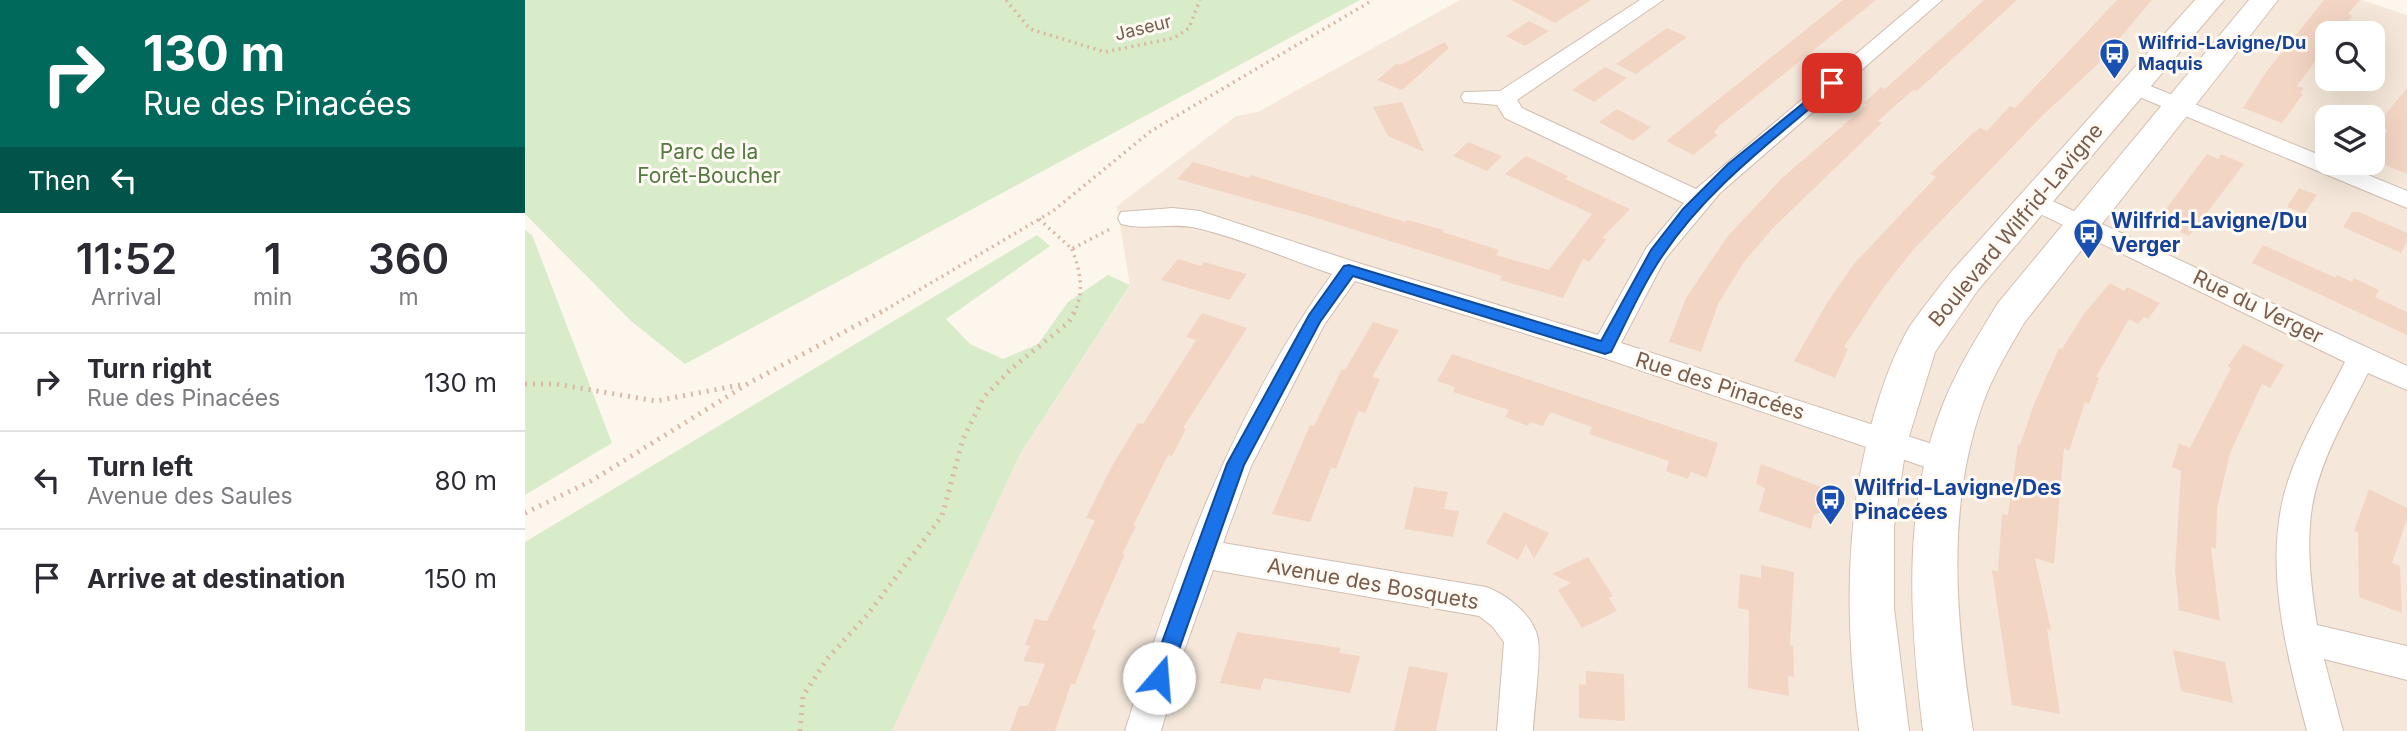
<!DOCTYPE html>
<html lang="en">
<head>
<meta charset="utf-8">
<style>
  body { margin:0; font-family:Inter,sans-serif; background:#f2f2f3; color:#2b2b33; height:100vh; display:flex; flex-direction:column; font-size:26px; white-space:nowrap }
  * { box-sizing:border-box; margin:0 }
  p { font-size:23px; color:#7c7c81 }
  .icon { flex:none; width:38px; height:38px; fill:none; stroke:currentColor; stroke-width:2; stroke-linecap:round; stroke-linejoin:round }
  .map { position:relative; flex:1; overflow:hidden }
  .sheet { display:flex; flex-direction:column; background:#fff; width:525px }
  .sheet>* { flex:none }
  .hud { background:#00695c; color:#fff; overflow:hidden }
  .fabs { position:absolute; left:1790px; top:21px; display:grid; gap:14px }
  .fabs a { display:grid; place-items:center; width:70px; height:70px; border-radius:14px; background:#fff; box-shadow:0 7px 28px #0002; font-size:35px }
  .pin { position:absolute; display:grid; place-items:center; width:60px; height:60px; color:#fff; margin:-30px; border-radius:14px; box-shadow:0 4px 10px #0006 }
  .me { position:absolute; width:77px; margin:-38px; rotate:18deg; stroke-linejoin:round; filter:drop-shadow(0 0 5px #0008) }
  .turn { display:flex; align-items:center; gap:24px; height:147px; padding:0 28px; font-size:32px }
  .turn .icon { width:91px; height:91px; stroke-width:2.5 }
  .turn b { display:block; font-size:49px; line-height:60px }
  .then { display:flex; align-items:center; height:66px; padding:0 28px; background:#0003; gap:14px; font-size:26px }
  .eta { display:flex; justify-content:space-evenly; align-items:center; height:119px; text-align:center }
  .eta b { font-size:42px; font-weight:600; line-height:49px }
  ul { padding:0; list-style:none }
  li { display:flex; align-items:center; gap:21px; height:98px; padding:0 28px; border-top:2px solid #e1e1e2 }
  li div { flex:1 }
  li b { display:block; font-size:26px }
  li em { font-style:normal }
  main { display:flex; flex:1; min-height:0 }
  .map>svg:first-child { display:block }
  .residential { fill:#f5e8da; fill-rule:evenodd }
  .green { fill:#d8ecc9 }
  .building { fill:#f3d5c3 }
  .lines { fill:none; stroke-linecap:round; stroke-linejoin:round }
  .street-casing { stroke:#d1beb0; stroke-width:2 }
  .secondary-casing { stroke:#d6c0b0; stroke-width:2 }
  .path-far1 { stroke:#d9b8a5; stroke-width:3.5; stroke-dasharray:2 4.5; stroke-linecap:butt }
  .path { stroke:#d9b8a5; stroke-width:5; stroke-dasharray:2 6; stroke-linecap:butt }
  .street { fill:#fff; fill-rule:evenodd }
  .secondary { fill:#fff; fill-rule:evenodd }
  .route { fill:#1a73e8; stroke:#114b97; stroke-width:2 }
  .labels { text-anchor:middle; stroke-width:6; stroke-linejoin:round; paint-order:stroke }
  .far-street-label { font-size:18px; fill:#7a5c4d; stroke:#fffaf3 }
  .far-transit-label { font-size:18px; font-weight:bold; fill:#164399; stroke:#fffaf3; text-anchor:start }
  .park-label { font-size:21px; fill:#537a41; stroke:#fffaf3 }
  .transit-label { font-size:21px; font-weight:bold; fill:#164399; stroke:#fffaf3; text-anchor:start }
  .street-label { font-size:21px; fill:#7a5c4d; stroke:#fffaf3 }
</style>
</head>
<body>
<main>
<section class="sheet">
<div class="hud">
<div class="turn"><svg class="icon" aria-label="right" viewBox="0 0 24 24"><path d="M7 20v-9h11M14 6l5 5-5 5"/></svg><div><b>130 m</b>Rue des Pinacées</div></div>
<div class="then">Then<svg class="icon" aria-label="left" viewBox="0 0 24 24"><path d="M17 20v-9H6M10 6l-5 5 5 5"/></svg></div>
</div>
<div class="eta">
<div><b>11:52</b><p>Arrival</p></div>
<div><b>1</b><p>min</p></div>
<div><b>360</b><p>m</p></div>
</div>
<ul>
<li><svg class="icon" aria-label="right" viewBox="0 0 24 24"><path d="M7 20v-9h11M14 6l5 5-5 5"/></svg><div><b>Turn right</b><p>Rue des Pinacées</p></div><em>130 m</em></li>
<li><svg class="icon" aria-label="left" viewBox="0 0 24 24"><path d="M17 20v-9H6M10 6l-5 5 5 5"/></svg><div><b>Turn left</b><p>Avenue des Saules</p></div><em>80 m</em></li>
<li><svg class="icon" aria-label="arrive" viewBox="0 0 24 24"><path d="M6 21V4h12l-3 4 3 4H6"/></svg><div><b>Arrive at destination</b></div><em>150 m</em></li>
</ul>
</section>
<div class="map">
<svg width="1882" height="731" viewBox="0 0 1882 731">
  <rect width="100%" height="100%" fill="#fdf6ec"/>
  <path class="residential" d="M935,0h902l45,15v716h-1515l128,-277 110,-168 -13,-80 119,-90 22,-4zM1802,33h46v46h-46zM1802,117h46v46h-46z"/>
  <g class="green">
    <path d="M0,0h835l-675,364 -54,-43 -106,-107z"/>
    <path d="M0,230l7,5 80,208 -87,52z"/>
    <path d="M512,235l13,11 -104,73 24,25 33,15 35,-15 30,-42 40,-27 22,10 -110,169 -128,277h-367v-189z"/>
  </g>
  <g class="building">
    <path d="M986,0h80l-36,23z"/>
    <path d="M1318,0h33l-157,126 -5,7 4,2 -25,20 -27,-14z"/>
    <path d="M1459,0h33l-100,91 -4,-1 -35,31 4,2 -109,105 -29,34 -26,42 -17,48 -32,-10 17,-44 41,-61 55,-59 85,-73 -3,-2 17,-16 4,2z"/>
    <path d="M1592,0h35l-55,65 -54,50 -131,136 -31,40 -37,56 4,2 -13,29 -41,-17 33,-58 26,-38 83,-88 -6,-3 43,-41 7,-5 7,3 23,-25 5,2z"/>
    <path d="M1799,0h36l-12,14 4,2 -15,17h-10v12l-30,41 7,2 -4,5 3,1 -21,29 -39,-15 23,-36z"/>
    <path d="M1004,21l20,10 -24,15 -19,-10z"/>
    <path d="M1142,28l20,9 -51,37 -20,-10z"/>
    <path d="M920,42l4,6 -47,42 -25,-10 19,-16 4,1z"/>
    <path d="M1080,67l22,11 -33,24 -22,-12z"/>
    <path d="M1882,88v86l-34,-14v-6l15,-24 -12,-4z"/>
    <path d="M877,102l22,50 -36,-16 -15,-29z"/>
    <path d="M1092,109l34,18 -18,14 -34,-19z"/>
    <path d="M943,142l34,14 -15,15 -34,-15z"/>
    <path d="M1682,154l11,5 3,-5 23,10 -55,72 -32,-15z"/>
    <path d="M1001,156l42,20 -3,3 65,30 -28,29 5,1 -18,23 -6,-3 -20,39 -63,-18 2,-4 -182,-57 -143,-40 16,-17 56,16 2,-3 154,47 2,-2 37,10 -1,2 56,18 -3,5 53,15 43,-56 -87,-40z"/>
    <path d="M1774,188l18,7 -13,19 -17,-7z"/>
    <path d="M1827,212h7l48,21v8l-6,12 -58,-26z"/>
    <path d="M1738,245l73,33 1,-3 15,7 2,-4 25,12 -4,7 32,15v23l-155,-72z"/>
    <path d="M653,259l23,7 3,-4 43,12 -18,26 -68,-20z"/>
    <path d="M1585,283l14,8 3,-4 33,16 -12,16 -4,-2 -6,7 -9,-5 -33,58 3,1 -10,26 -4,-2 -16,49 -5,-3 -10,116 -19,-6 16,72 -4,-1 13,85 -48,-9 -20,-135 6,1 4,-57 6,1 10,-71 2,1 14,-41 25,-56 3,1 21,-34z"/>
    <path d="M677,313l45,15 -64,100 3,1 -14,27 -4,-1 -35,71h3l-14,28h3l-33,75 4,1 -21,54h-4l-16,47h-45l9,-25h9l17,-42 -22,-3 7,-15 -5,-1 10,-26 12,2 48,-101 -9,-2 26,-52 26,-43 5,1 53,-84 -10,-3z"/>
    <path d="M848,322l26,8 -27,47 8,2 -15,34 -7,-2 -22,58 -5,-1 -21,54 -38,-8 38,-89 4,1 28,-57 3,1z"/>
    <path d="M1718,344l41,21 -14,23 -8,-4 -32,69 -13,56 -1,40 -5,-2 9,74 -41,-11 -4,-40 6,-99 -9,-4 7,-24 11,5 41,-80 -3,-2z"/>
    <path d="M927,354l266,89 -11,35 -16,-6 -3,7 -22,-8 3,-10 -80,-27 3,-7 -42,-15 -7,14 -13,-4 -2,4 -23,-9 4,-7 -56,-18 2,-5 -18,-6z"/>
    <path d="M1236,464l60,23 -4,18 5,7 -8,3 -3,14 -52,-18 6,-23 -9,-4z"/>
    <path d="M889,487l34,5 -4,17 15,2 -6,26 -49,-8z"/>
    <path d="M1844,489l38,19v11l-15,44 8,3 2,47 -43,-16 -1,-65 -4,-1z"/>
    <path d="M979,512l45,21 -15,26 -8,-15 -8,16 -32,-17z"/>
    <path d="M1063,557l25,39 -4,2 8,13 -35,17 -24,-38 13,-7 -19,-9z"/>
    <path d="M1236,565l33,7 -4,73h3l1,32 -6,-1 1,20 -41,-8 1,-78 -11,-2 2,-34 21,4z"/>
    <path d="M712,632l104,16 -2,5 21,3 -10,37 -86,-15 -4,12 -40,-7z"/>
    <path d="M1648,650l52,12 8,41 -52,-12z"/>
    <path d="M884,666l39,7 -12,58h-42z"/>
    <path d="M1061,671l38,3 1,47 -46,-3v-34l7,1z"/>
  </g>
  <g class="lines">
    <defs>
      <g id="street">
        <path d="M1115,0h23l-146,100 5,8 174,81 224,-189h22l-222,193 -55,66 -44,84 336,109 4,9 -4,9 -11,4 -348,-118 -243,-75 -31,44 -73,141 -28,77 263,44c20,7 48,28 52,52 3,21 -4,68 -5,92h-36l7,-89 -12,-16 -13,-10 -266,-46 -29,81 -23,80h-36c50,-160 108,-321 207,-457 -44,-15 -89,-35 -135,-46 -25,-6 -52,3 -76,-4l-3,-6 3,-6 52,-4 27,3 158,52 240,72 49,-88 37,-44 -179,-85 -8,-13 -33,-3 -3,-5 3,-5 36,-1z"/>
        <path d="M1608,79l194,79v5h12l68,28v17l-282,-117 -3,-5 3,-5z"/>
        <path d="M1508,192l374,174v24l-39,-17c-21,42 -48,86 -56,134 -6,39 -1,80 5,118l90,21v34l-83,-21 19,72h-36c-21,-80 -46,-172 -18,-253 14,-41 37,-78 56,-116l-321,-156 -3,-6 3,-6z"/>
      </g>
      <g id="secondary">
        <path d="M1670,0h29l-246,290 -43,62 -29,94 -12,81v81l15,123h-50c-14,-108 -15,-211 15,-316 9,-31 20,-62 36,-89 13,-19 28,-37 42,-55z"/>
        <path d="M1724,0h29l-254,323c-15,26 -31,52 -41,80 -38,106 -27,219 -10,328h-50c-13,-109 -22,-225 21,-329 14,-35 34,-66 54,-99z"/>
      </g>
    </defs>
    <use href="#street" class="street-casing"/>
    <use href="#secondary" class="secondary-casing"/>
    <g class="path-far1">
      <path d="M481,0l24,29 75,23 69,-14 15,-10 11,-28"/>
      <path d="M514,219l33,30 38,-20"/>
      <path d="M547,249c8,22 13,42 2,64"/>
      <path d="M355,313l173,-102 98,-80 222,-131"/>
    </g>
    <g class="path">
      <path d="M0,384h31l100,17 89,-17"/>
      <path d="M0,513l66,-32 158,-98 134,-72"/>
      <path d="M275,731l3,-35 24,-37 41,-45 74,-98 21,-77 21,-42 27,-28 58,-47 6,-11"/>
    </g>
    <use href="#street" class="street"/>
    <use href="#secondary" class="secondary"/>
  </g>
  <path class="route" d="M1307,80l6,3 -2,3c-61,53 -130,103 -175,172 -20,29 -34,63 -50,94l-6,2 -252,-78 -33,46 -76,143 -75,213 -3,7 -7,3 -7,-3 -3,-7 78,-214 82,-149 35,-49 5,-1 252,76 50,-91 32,-41 45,-45z"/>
  <defs>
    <symbol id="bus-pin" viewBox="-11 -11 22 30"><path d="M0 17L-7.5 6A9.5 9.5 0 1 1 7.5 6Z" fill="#1a4fb4" stroke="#fffaf3"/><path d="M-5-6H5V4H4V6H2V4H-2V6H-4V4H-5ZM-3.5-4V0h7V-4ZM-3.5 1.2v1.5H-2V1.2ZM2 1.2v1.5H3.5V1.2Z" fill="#fff"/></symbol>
  </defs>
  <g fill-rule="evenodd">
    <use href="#bus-pin" x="1572" y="36" width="35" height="47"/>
    <use href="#bus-pin" x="1546" y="216" width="35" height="47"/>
    <use href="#bus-pin" x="1288" y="482" width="35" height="47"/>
  </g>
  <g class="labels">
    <g class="far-street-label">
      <text transform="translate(618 28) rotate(-14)" y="6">Jaseur</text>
    </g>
    <g class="far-transit-label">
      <text x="1613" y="49">Wilfrid-Lavigne/Du<tspan x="1613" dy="21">Maquis</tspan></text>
    </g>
    <g class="park-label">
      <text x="184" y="159">Parc de la<tspan x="184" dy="24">Forêt-Boucher</tspan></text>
    </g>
    <g class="transit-label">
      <text x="1586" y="228">Wilfrid-Lavigne/Du<tspan x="1586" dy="24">Verger</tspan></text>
      <text x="1329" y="495">Wilfrid-Lavigne/Des<tspan x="1329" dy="24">Pinacées</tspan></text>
    </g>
    <g class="street-label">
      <text transform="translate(1491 225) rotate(-50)" y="7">Boulevard Wilfrid-Lavigne</text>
      <text transform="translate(1733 307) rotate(26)" y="7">Rue du Verger</text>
      <text transform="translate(1195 386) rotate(18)" y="7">Rue des Pinacées</text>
      <text transform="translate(848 584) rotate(10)" y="7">Avenue des Bosquets</text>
    </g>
  </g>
</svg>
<div class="fabs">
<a><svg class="icon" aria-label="search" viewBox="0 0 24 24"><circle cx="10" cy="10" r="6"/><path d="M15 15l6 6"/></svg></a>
<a><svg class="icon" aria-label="layers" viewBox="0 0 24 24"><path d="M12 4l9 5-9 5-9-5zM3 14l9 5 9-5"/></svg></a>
</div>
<div class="pin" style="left:1307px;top:83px;background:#d93025"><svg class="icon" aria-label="arrive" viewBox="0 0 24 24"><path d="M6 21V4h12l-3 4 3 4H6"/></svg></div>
<svg class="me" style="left:634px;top:678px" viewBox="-20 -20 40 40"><circle r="19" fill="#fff"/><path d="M0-13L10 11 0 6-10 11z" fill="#1a73e8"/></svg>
</div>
</main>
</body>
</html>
